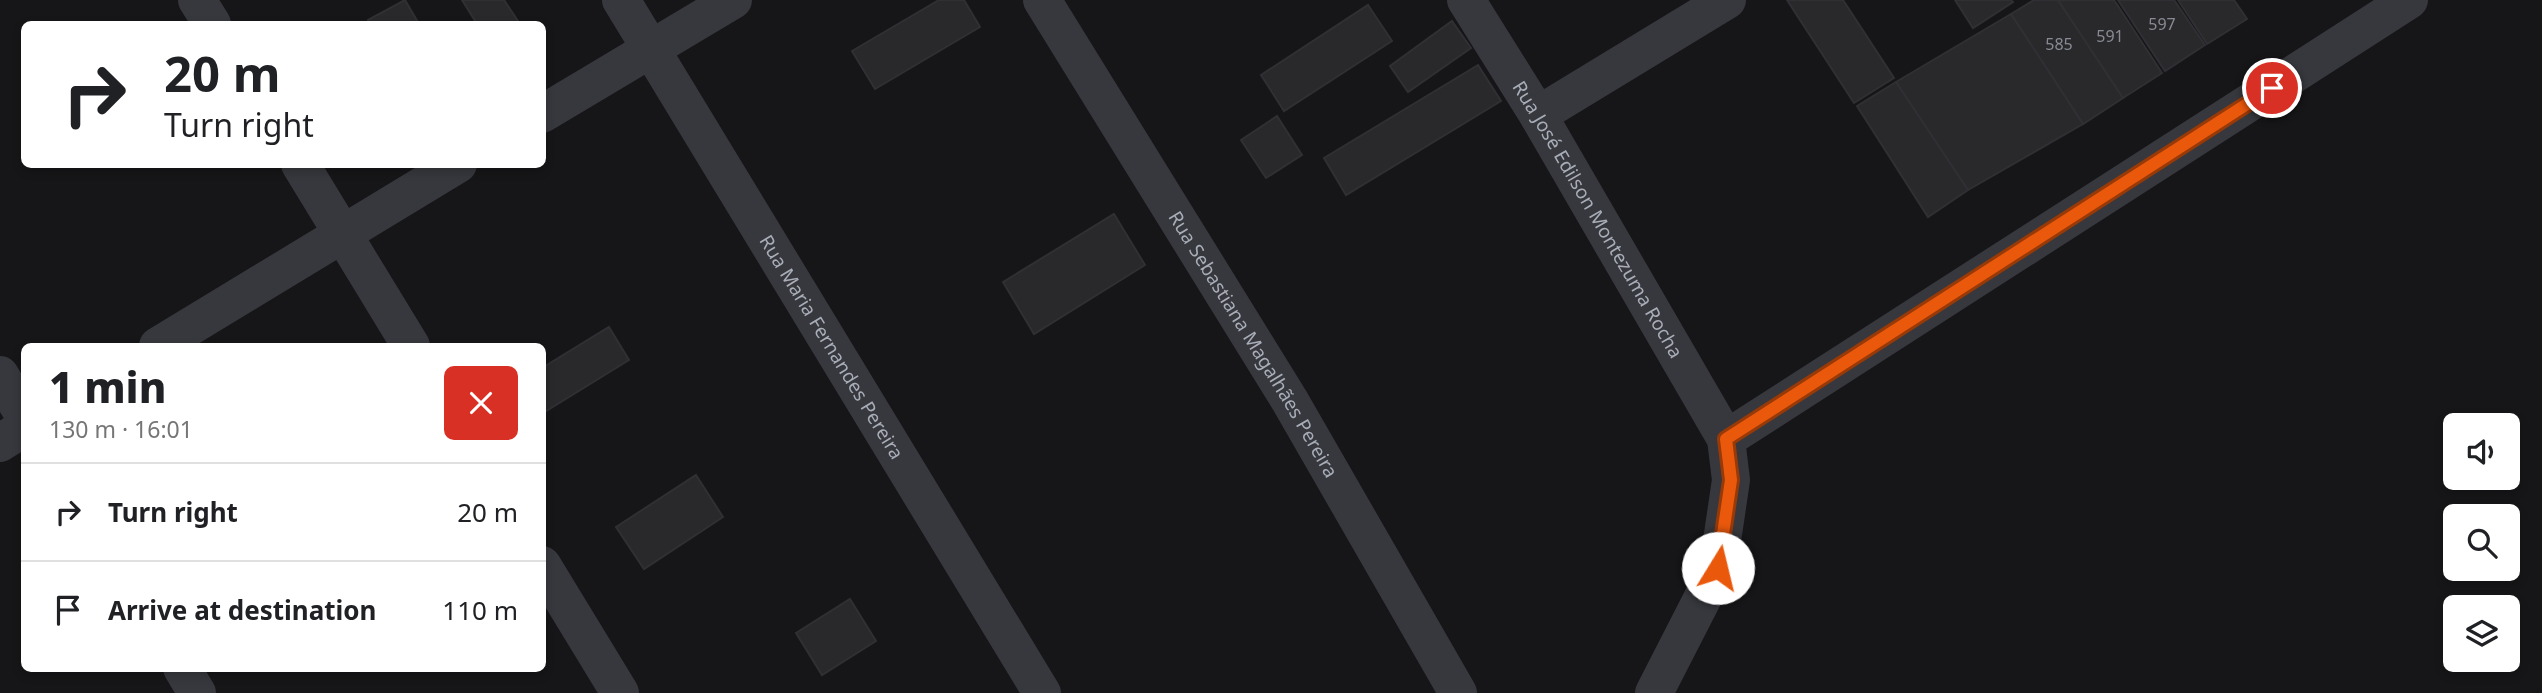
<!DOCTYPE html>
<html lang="en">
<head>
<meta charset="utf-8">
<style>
  body { margin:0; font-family:"Noto Sans",sans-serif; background:#f2f2f2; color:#202124; height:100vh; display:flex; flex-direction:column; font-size:26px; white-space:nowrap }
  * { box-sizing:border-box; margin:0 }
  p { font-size:23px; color:#757577 }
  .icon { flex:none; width:38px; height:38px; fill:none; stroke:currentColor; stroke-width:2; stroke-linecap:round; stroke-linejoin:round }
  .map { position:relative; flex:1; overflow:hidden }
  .side { position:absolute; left:21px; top:343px; width:525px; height:329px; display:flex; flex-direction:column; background:#fff; border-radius:10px; box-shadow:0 4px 10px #0003 }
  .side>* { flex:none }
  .banner { position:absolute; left:21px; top:21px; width:525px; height:147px; border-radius:10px; box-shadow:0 4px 10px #0003; background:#fff; color:#202124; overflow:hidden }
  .controls { position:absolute; left:2443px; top:413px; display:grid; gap:14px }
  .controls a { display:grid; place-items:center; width:77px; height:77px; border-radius:10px; background:#fff; box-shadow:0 4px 10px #0003; font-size:35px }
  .pin { position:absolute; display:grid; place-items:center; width:60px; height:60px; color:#fff; margin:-30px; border:4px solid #fff; border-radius:50%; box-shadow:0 2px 7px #0007 }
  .me { position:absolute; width:77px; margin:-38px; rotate:9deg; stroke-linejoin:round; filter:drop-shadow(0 0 5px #0008) }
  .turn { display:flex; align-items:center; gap:24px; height:147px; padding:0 28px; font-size:32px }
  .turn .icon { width:91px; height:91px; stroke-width:2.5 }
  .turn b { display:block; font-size:49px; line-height:60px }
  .round { display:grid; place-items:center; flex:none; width:74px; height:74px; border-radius:10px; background:#f2f2f2 }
  .headline { display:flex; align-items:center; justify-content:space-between; height:119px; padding:0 28px }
  h1 { font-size:42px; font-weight:800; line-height:52px }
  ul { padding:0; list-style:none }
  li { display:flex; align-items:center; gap:21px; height:98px; padding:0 28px; border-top:2px solid #e0e0e0 }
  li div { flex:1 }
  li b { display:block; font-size:26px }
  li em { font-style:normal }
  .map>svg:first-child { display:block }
  .building { fill:#29292c; stroke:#303034; stroke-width:2 }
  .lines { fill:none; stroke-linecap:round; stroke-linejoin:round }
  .street { stroke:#37383d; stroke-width:38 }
  .route-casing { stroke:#983908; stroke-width:18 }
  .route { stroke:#ea580c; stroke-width:12 }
  .labels { text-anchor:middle; stroke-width:7; stroke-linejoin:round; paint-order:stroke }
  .number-label { font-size:16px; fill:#888b94 }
  .street-label { font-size:19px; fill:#a8adb8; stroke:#111113 }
</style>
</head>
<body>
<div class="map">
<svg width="2542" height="693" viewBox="0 0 2542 693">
  <rect width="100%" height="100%" fill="#161618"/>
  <g class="building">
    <path d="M405,0l14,24h-49l-2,-4z"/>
    <path d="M462,0h42l16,24h-43z"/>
    <path d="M939,0h25l16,27 -105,62 -23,-38z"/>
    <path d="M1787,0h56l51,78 -40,25z"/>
    <path d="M1955,0h56l2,2 -40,26z"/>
    <path d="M2034,0h24l65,98 -40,26 -72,-110z"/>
    <path d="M2058,0h56l48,73 -39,25z"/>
    <path d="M2118,0h56l31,45 -40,26z"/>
    <path d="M2178,0h56l13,19 -40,25z"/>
    <path d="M1368,5l24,36 -108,70 -23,-36z"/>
    <path d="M2011,14l72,110 -115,66 -72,-108z"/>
    <path d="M1452,21l19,27 -63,44 -18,-26z"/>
    <path d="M1478,65l23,36 -155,94 -22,-37z"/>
    <path d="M1896,82l72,108 -40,27 -71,-111z"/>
    <path d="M1277,116l25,39 -36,23 -25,-38z"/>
    <path d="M1114,214l31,51 -111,69 -31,-52z"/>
    <path d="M609,327l20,33 -86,53 -1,-45z"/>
    <path d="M696,475l27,42 -79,52 -28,-42z"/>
    <path d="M850,599l26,42 -54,34 -26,-42z"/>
  </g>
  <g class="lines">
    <g class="street">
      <path d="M197,0l15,24"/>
      <path id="s1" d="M621,0l421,693"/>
      <path id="s2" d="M1042,0l248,401 168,292"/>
      <path id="s3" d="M1466,0l72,115 188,324 5,41 -13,88 -64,125"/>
      <path d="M542,114l191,-114"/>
      <path d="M1538,115l189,-115"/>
      <path d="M300,164l111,182"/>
      <path d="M158,346l300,-182"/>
      <path d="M0,375l24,40"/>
      <path d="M1726,439l683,-439"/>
      <path d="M0,443l24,-15"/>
      <path d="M542,565l78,128"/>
      <path d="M182,668l15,25"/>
    </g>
  </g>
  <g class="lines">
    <defs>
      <path id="route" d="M1718,568l13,-88 -5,-41 546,-351"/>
    </defs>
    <use href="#route" class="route-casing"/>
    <use href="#route" class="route"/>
  </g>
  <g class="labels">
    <g class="number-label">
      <text x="2162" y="30">597</text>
      <text x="2110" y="42">591</text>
      <text x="2059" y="50">585</text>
    </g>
    <g class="street-label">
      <text dy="7" stroke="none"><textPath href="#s3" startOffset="256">Rua José Edilson Montezuma Rocha</textPath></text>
      <text dy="7" stroke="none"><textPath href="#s2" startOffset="404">Rua Sebastiana Magalhães Pereira</textPath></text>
      <text dy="7" stroke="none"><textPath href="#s1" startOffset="406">Rua Maria Fernandes Pereira</textPath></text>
    </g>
  </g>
</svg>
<div class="controls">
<a><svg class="icon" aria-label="sound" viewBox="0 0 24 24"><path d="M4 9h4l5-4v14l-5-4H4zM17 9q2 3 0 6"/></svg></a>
<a><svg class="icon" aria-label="search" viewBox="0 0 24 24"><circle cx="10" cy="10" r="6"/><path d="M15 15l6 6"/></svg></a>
<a><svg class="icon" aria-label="layers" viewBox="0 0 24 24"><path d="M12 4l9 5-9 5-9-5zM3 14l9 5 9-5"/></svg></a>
</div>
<div class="pin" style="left:2272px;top:88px;background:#d93025"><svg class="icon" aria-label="arrive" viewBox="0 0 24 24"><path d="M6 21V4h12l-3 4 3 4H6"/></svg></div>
<svg class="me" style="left:1718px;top:568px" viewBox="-20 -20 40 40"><circle r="19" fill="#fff"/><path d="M0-13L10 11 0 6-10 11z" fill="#ea580c"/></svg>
<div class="banner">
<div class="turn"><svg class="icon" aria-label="right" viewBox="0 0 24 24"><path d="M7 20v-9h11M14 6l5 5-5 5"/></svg><div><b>20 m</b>Turn right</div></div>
</div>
<section class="side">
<div class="headline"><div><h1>1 min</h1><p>130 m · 16:01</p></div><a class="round" style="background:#d93025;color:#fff"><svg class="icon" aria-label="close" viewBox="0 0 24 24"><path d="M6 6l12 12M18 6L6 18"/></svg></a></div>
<ul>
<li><svg class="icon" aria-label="right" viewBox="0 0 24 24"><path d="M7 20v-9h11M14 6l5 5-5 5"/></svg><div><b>Turn right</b></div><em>20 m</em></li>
<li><svg class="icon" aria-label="arrive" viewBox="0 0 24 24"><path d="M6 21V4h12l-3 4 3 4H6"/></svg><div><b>Arrive at destination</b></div><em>110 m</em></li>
</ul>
</section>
</div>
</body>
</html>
